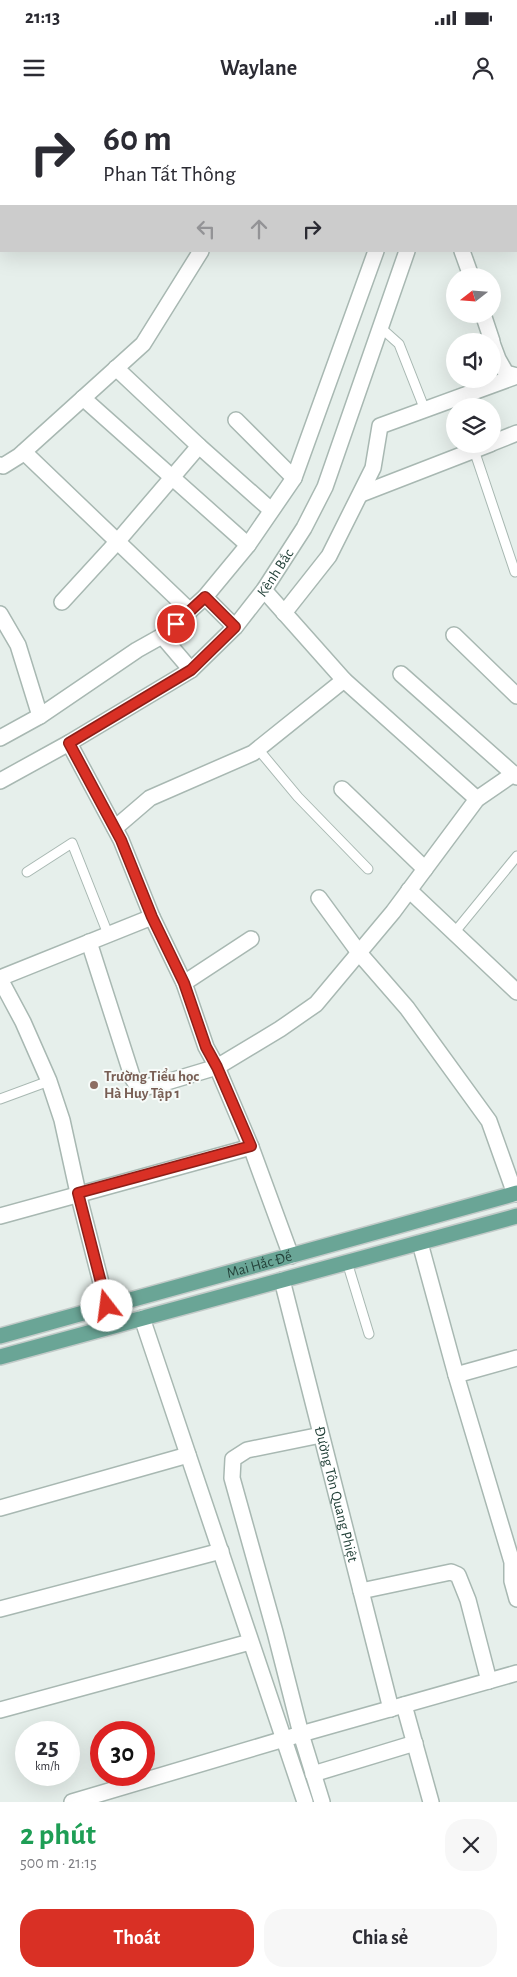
<!DOCTYPE html>
<html lang="vi">
<head>
<meta charset="utf-8">
<style>
  body { margin:0; font-family:"Alegreya Sans",sans-serif; background:#f7f7f7; color:#2b2b33; height:100vh; display:flex; flex-direction:column; font-size:19px; white-space:nowrap }
  * { box-sizing:border-box; margin:0 }
  p { font-size:16px; color:#7c7c81 }
  .icon { flex:none; width:28px; height:28px; fill:none; stroke:currentColor; stroke-width:2; stroke-linecap:round; stroke-linejoin:round }
  .map { position:relative; height:1702px; overflow:hidden }
  .sheet { display:flex; flex-direction:column; background:#fff; flex:1 }
  .sheet>* { flex:none }
  .banner { position:absolute; left:0px; top:0px; width:518px; height:152px; box-shadow:0 5px 20px #0002; background:#fff; color:#2b2b33; overflow:hidden }
  .needle { width:32px; rotate:253deg }
  .fabs { position:absolute; left:446px; top:168px; display:grid; gap:10px }
  .fabs a { display:grid; place-items:center; width:55px; height:55px; border-radius:50%; background:#fff; box-shadow:0 5px 20px #0002; font-size:25px }
  .speed { position:absolute; left:15px; top:1621px; display:flex; gap:10px; font-size:25px; font-weight:700; text-align:center }
  .speed>* { display:grid; place-content:center; width:65px; height:65px; border-radius:50%; background:#fff; box-shadow:0 5px 20px #0002; line-height:1 }
  .speed small { font-size:12px; font-weight:400 }
  .speed .limit { border:8px solid #d22; background:#fff; color:#111 }
  .pin { position:absolute; display:grid; place-items:center; width:42px; height:42px; color:#fff; margin:-21px; border:2px solid #fff; border-radius:50%; box-shadow:0 1px 5px #0007 }
  .me { position:absolute; width:55px; margin:-28px; rotate:345deg; stroke-linejoin:round; filter:drop-shadow(0 0 4px #0008) }
  .turn { display:flex; align-items:center; gap:18px; height:105px; padding:0 20px; font-size:22px }
  .turn .icon { width:65px; height:65px; stroke-width:2.5 }
  .turn b { display:block; font-size:35px; line-height:42px }
  .lanes { display:flex; align-items:center; height:48px; padding:0 20px; background:#0003; justify-content:center; gap:25px; direction:ltr }
  .lanes .off { opacity:.35 }
  .round { display:grid; place-items:center; flex:none; width:52px; height:52px; border-radius:20px; background:#f7f7f7 }
  .overview { display:flex; align-items:center; justify-content:space-between; height:85px; padding:0 20px }
  h1 { font-size:30px; font-weight:600; line-height:38px; color:#1e9e55 }
  .cta { display:flex; gap:10px; margin-top:auto; padding:10px 20px }
  .cta a { flex:1; height:58px; border-radius:20px; background:#d93025; color:#fff; font-size:20px; font-weight:600; line-height:58px; text-align:center }
  .cta a+a { background:#f7f7f7; color:#2b2b33 }
  .status { display:flex; justify-content:space-between; align-items:center; height:35px; padding:0 25px; background:#fff; direction:ltr }
  .status svg { height:14px; fill:currentColor }
  header { display:flex; justify-content:space-between; align-items:center; height:65px; padding:0 20px; background:#fff; font-size:22px; font-weight:600 }
  .map>svg:first-child { display:block }
  .lines { fill:none; stroke-linecap:round; stroke-linejoin:round }
  .lane-casing { stroke:#a8b8b2; stroke-width:11 }
  .street-casing { stroke:#a8b8b2; stroke-width:18 }
  .secondary-casing { stroke:#a4bbb3; stroke-width:18 }
  .primary-casing { stroke:#c2cac8; stroke-width:18 }
  .lane { stroke:#fff; stroke-width:9 }
  .street { stroke:#fff; stroke-width:15 }
  .secondary { stroke:#fff; stroke-width:15 }
  .primary { stroke:#6aa596; stroke-width:15 }
  .route-casing { stroke:#8d1f18; stroke-width:12 }
  .route { stroke:#d93025; stroke-width:9 }
  .education-dot { fill:#8d6e63; stroke:#f7fbf9; stroke-width:2 }
  .labels { text-anchor:middle; stroke-width:4; stroke-linejoin:round; paint-order:stroke }
  .street-label { font-size:15px; fill:#24423a; stroke:#f7fbf9 }
  .education-label { font-size:15px; font-weight:bold; fill:#785e54; stroke:#f7fbf9; text-anchor:start }
</style>
</head>
<body>
<div class="status"><b>21:13</b><svg viewBox="0 0 49 12"><path d="M0 12V9h3v3zM5 12V6h3v6zM10 12V3h3v9zM15 12V0h3v12zM26 1h20v11H26zM47 4h2v5h-2z"/></svg></div>
<header><svg class="icon" aria-label="menu" viewBox="0 0 24 24"><path d="M4 6h16M4 12h16M4 18h16"/></svg>Waylane<svg class="icon" aria-label="person" viewBox="0 0 24 24"><circle cx="12" cy="8" r="4"/><path d="M4 21q1-7 8-7t8 7"/></svg></header>
<div class="map">
<svg width="517" height="1702" viewBox="0 0 517 1702">
  <rect width="100%" height="100%" fill="#e6efeb"/>
  <g class="lines">
    <defs>
      <g id="lane">
        <path d="M0,47l1,1"/>
        <path d="M380,227l19,17 26,66"/>
        <path d="M474,350l41,122"/>
        <path d="M258,649l40,48 70,72"/>
        <path d="M27,772l45,-29 36,91"/>
        <path d="M454,833l63,-77"/>
        <path d="M0,999l49,-18"/>
        <path d="M347,1162l22,72"/>
      </g>
      <g id="street">
        <path d="M363,0l1,1"/>
        <path d="M319,1l1,-1"/>
        <path d="M433,1l1,-1"/>
        <path d="M464,1v-1"/>
        <path d="M517,33v12"/>
        <path d="M462,151l9,25"/>
        <path d="M483,214l9,27"/>
        <path d="M492,243l6,16 8,14 11,3"/>
        <path d="M116,268l83,78 72,64"/>
        <path d="M83,298l165,147"/>
        <path d="M236,320l58,58"/>
        <path d="M492,343l25,-10"/>
        <path d="M24,352l166,159"/>
        <path d="M0,365l3,1 16,-10 124,-112 58,-93"/>
        <path d="M361,394l129,-50"/>
        <path d="M264,490l80,90 133,119"/>
        <path d="M205,497l30,30"/>
        <path d="M62,502l55,-60 82,-96"/>
        <path d="M284,513l45,-57 44,-88 7,-42 137,-50"/>
        <path d="M0,514l18,31 22,71"/>
        <path d="M454,535l63,61"/>
        <path d="M162,536l29,34"/>
        <path d="M401,574l116,103"/>
        <path d="M0,638l40,-22 97,-66 25,-14 43,-39 43,-52 46,-67 82,-227"/>
        <path d="M69,643l52,97 31,77 32,66 22,64 11,20 34,80 40,109"/>
        <path id="s1" d="M0,681l69,-38 122,-73 44,-43 29,-37 40,-62 21,-41 82,-236"/>
        <path d="M342,689l83,80"/>
        <path d="M115,728l35,-30 103,-45 91,-73"/>
        <path d="M409,790l108,102"/>
        <path d="M319,798l41,56 47,54 82,113 26,73"/>
        <path d="M89,842l44,137 4,6 8,2 12,-2 60,-18 63,-38 36,-25 77,-92 84,-113 32,-22 8,-3"/>
        <path d="M0,878l152,-61"/>
        <path d="M0,879l23,43 26,59 13,39 16,73 29,113"/>
        <path d="M184,883l67,-44"/>
        <path d="M0,1116l251,-69"/>
        <path d="M420,1143l36,132"/>
        <path id="s2" d="M282,1180l109,429"/>
        <path d="M142,1218l163,484"/>
        <path d="M517,1258l-61,17 56,187v19l5,18"/>
        <path d="M321,1335l-74,15 -14,9 -1,19 43,154 26,102 21,68"/>
        <path d="M0,1408l188,-53"/>
        <path d="M361,1491l90,-19 7,3 10,25 21,81"/>
        <path d="M0,1509l221,-58"/>
        <path d="M404,1605l27,97"/>
        <path d="M0,1610l250,-68"/>
        <path d="M313,1674l102,-31"/>
        <path d="M72,1702l229,-68 216,-61"/>
      </g>
      <g id="secondary">
        <path d="M104,1l1,-1"/>
        <path d="M0,97l1,-1"/>
      </g>
      <g id="primary">
        <path id="s3" d="M0,1236l517,-143"/>
        <path d="M0,1257l517,-141"/>
      </g>
    </defs>
    <use href="#lane" class="lane-casing"/>
    <use href="#street" class="street-casing"/>
    <use href="#secondary" class="secondary-casing"/>
    <use href="#primary" class="primary-casing"/>
    <use href="#lane" class="lane"/>
    <use href="#street" class="street"/>
    <use href="#secondary" class="secondary"/>
    <use href="#primary" class="primary"/>
  </g>
  <g class="lines">
    <defs>
      <path id="route" d="M107,1206l-29,-113 173,-47 -34,-79 -11,-20 -22,-64 -32,-66 -31,-77 -52,-97 122,-73 44,-43 -30,-30 -29,27"/>
    </defs>
    <use href="#route" class="route-casing"/>
    <use href="#route" class="route"/>
  </g>
  <circle class="education-dot" cx="94" cy="985" r="5"/>
  <g class="labels">
    <g class="street-label">
      <text dy="5" stroke="none"><textPath href="#s1" startOffset="350">Kênh Bắc</textPath></text>
      <text dy="5" stroke="none"><textPath href="#s3" startOffset="269">Mai Hắc Đế</textPath></text>
      <text dy="5" stroke="none"><textPath href="#s2" startOffset="221">Đường Tôn Quang Phiệt</textPath></text>
    </g>
    <g class="education-label">
      <text x="104" y="981">Trường Tiểu học<tspan x="104" dy="17">Hà Huy Tập 1</tspan></text>
    </g>
  </g>
</svg>
<div class="fabs">
<a><svg class="needle" viewBox="-14 -14 28 28"><path d="M0-13l5 13h-10z" fill="#e53935"/><path d="M0 13l5-13h-10z" fill="#7c7c81"/></svg></a>
<a><svg class="icon" aria-label="sound" viewBox="0 0 24 24"><path d="M4 9h4l5-4v14l-5-4H4zM17 9q2 3 0 6"/></svg></a>
<a><svg class="icon" aria-label="layers" viewBox="0 0 24 24"><path d="M12 4l9 5-9 5-9-5zM3 14l9 5 9-5"/></svg></a>
</div>
<div class="speed"><div>25<small>km/h</small></div><div class="limit">30</div></div>
<div class="pin" style="left:176px;top:524px;background:#d93025"><svg class="icon" aria-label="arrive" viewBox="0 0 24 24"><path d="M6 21V4h12l-3 4 3 4H6"/></svg></div>
<svg class="me" style="left:107px;top:1206px" viewBox="-20 -20 40 40"><circle r="19" fill="#fff"/><path d="M0-13L10 11 0 6-10 11z" fill="#d93025"/></svg>
<div class="banner">
<div class="turn"><svg class="icon" aria-label="right" viewBox="0 0 24 24"><path d="M7 20v-9h11M14 6l5 5-5 5"/></svg><div><b>60 m</b>Phan Tất Thông</div></div>
<div class="lanes"><svg class="icon off" aria-label="left" viewBox="0 0 24 24"><path d="M17 20v-9H6M10 6l-5 5 5 5"/></svg><svg class="icon off" aria-label="ahead" viewBox="0 0 24 24"><path d="M12 20V5M6 11l6-6 6 6"/></svg><svg class="icon" aria-label="right" viewBox="0 0 24 24"><path d="M7 20v-9h11M14 6l5 5-5 5"/></svg></div>
</div>
</div>
<section class="sheet">
<div class="overview"><div><h1>2 phút</h1><p>500 m · 21:15</p></div><a class="round"><svg class="icon" aria-label="close" viewBox="0 0 24 24"><path d="M6 6l12 12M18 6L6 18"/></svg></a></div>
<div class="cta"><a>Thoát</a><a>Chia sẻ</a></div>
</section>
</body>
</html>
